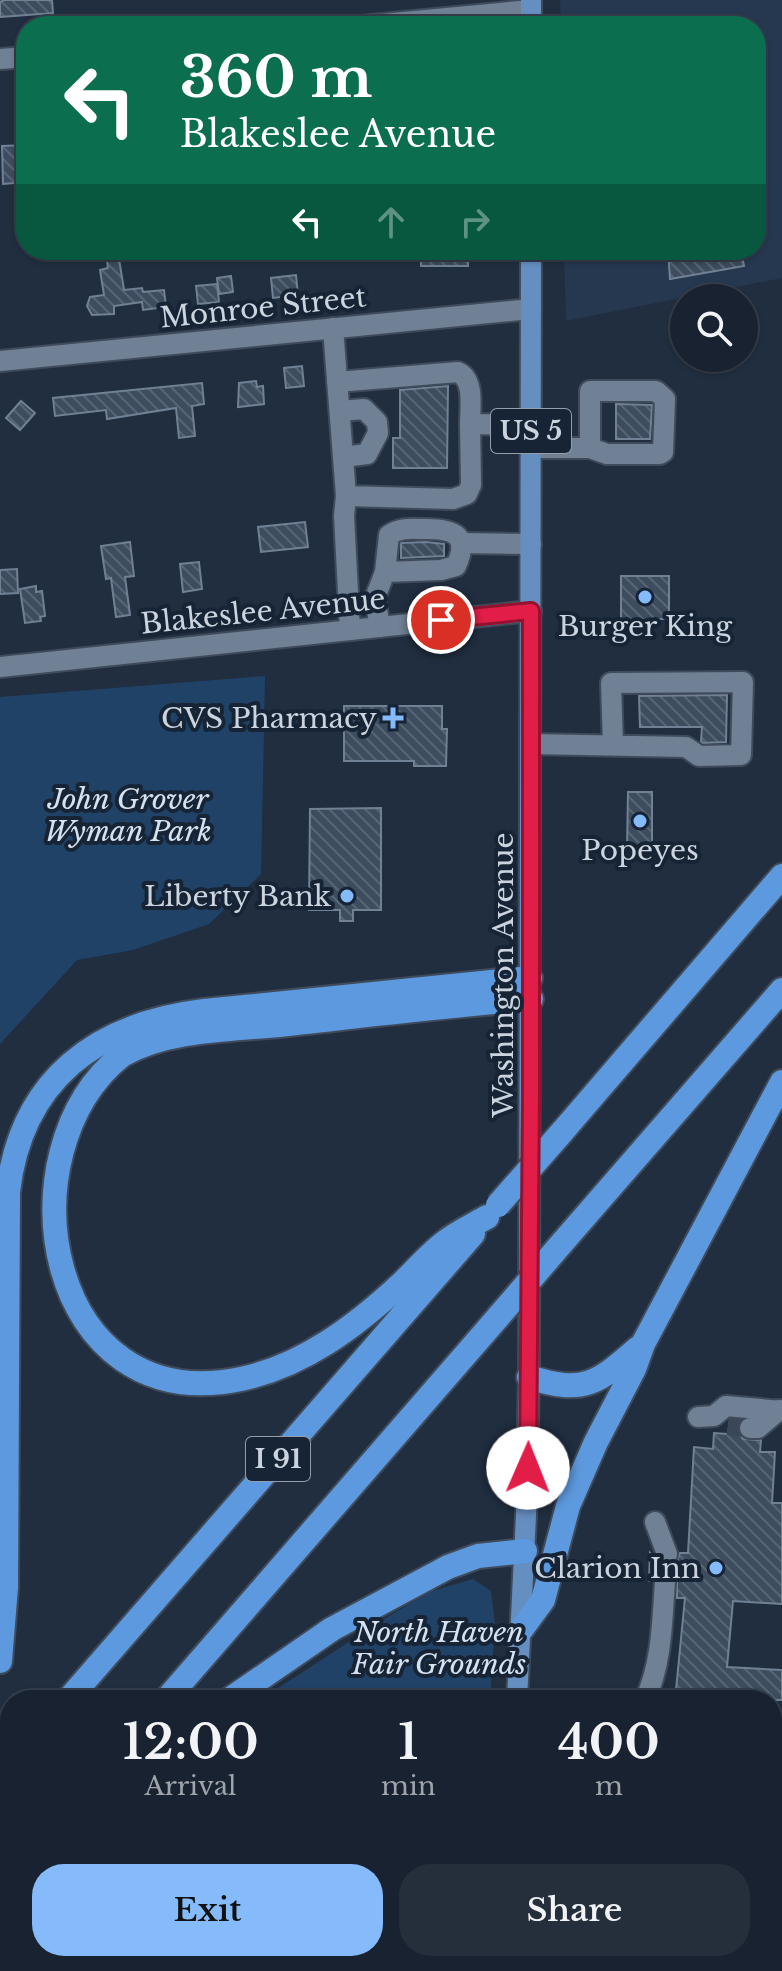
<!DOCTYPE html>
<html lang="en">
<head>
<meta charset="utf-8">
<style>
  body { margin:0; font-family:"Libre Baskerville",serif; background:#252f3c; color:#f1f3f6; height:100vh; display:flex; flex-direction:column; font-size:30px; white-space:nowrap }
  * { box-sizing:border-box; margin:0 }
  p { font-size:26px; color:#9fa4ab }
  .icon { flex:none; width:44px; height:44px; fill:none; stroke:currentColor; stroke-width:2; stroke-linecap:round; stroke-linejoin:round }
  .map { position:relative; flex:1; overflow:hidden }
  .sheet { position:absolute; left:0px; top:1690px; width:782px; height:282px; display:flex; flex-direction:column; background:#182230; border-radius:32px 32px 0 0; box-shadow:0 2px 6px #0004,0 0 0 2px #363f4c }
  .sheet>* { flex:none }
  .guide { position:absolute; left:16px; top:16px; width:750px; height:244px; border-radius:32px; box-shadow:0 2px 6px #0004,0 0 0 2px #363f4c; background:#0b6e4f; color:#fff; overflow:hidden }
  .fabs { position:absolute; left:670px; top:284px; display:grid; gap:16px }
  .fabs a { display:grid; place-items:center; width:88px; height:88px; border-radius:50%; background:#182230; box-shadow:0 2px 6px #0004,0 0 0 2px #363f4c; font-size:40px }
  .pin { position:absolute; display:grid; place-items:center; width:68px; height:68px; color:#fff; margin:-34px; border:4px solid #fff; border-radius:50%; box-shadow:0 2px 8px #0007 }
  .me { position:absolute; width:88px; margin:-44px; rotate:1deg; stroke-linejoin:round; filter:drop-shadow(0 0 6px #0008) }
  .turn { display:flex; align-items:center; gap:28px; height:168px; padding:0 32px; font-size:36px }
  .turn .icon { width:104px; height:104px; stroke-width:2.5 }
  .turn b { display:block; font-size:56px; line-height:68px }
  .lanes { display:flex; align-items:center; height:76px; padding:0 32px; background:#0003; justify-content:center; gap:40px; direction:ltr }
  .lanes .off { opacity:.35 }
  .eta { display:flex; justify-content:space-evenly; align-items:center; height:136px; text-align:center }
  .eta b { font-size:48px; font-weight:600; line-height:56px }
  .button { display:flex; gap:16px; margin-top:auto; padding:16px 32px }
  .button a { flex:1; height:92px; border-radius:32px; background:#85bbfb; color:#111; font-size:32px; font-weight:600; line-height:92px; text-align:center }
  .button a+a { background:#252f3c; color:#f1f3f6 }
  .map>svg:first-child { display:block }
  .built { fill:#25384f }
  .park { fill:#214267 }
  .building { fill:url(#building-back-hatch); stroke:#708195; stroke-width:2 }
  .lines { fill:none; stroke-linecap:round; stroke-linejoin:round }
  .minor-tunnel { stroke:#3a4758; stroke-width:20; stroke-dasharray:20 10; stroke-linecap:butt }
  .minor-casing { stroke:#3f4b5a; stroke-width:24 }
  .major-casing { stroke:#3f4b5a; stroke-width:24 }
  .highway-casing { stroke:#3f4b5a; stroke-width:28 }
  .path { stroke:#707c8a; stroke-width:3; stroke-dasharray:4 6; stroke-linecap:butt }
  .minor { stroke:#708095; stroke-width:20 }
  .major { stroke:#658fc1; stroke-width:20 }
  .highway { stroke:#5d99de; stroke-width:24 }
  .highway-bridge-casing { stroke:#3f4b5a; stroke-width:28; stroke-linecap:butt }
  .highway-bridge { stroke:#5d99de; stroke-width:24 }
  .route-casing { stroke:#92132f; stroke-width:20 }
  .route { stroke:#e11d48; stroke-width:14 }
  .poi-dot { fill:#85bbfb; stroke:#162435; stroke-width:3 }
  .labels { text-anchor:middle; stroke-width:8; stroke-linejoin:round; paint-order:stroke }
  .shield { fill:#162435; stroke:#949eab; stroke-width:2 }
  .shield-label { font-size:26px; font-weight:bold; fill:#cad3de }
  .street-label { font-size:28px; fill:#cad3de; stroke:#162435 }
  .poi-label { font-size:28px; fill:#cad3de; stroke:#162435; text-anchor:end }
  .park-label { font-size:28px; font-style:italic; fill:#d5e2f1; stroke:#162435 }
</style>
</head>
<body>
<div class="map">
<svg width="782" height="1971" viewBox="0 0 782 1971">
  <defs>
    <pattern id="building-back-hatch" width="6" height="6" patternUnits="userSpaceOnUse" patternTransform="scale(2)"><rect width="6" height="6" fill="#3d4c5e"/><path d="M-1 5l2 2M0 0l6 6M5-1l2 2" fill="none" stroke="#586575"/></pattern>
  </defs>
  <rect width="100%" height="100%" fill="#202e40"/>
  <path class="built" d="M560,0h222v278l-216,43 -2,-71h192v-224h-195z"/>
  <g class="park">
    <path d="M265,676l-4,198 -52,50 -76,26 -56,10 -77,84v-347z"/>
    <path d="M473,1579l18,12 4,33 -5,76h-230l127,-83 45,-26z"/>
    <path d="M10,1931v31h358l1,9h-369v-29z"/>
  </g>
  <g class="building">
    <path d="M4,0h48l1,13 -53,4v-15z"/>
    <path d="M26,145v37l-23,2 -1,-38z"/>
    <rect x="421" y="250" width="47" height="16"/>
    <path d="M668,250h73l3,16 -74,13z"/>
    <path d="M119,259l5,31 18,-2 1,4 21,-2 2,17 -23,3 -1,-8 -28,4v8l-22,1 -5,-9 3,-9 14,-2 -4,-25 8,-2 -1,-7z"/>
    <path d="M296,275l2,20 -25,3 -2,-20z"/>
    <path d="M231,276l2,16 -14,2 -2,-16z"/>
    <path d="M217,284l2,18 -21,2 -2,-18z"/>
    <path d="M302,366l2,20 -18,2 -2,-20z"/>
    <path d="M256,381l1,6 6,-1 1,18 -26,3 1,-24z"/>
    <path d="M202,383l2,21 -12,2 3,30 -16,2 -3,-30 -69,11 -1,-9 -51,6 -2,-18z"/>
    <path d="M448,386l-1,82h-54v-30h7v-48z"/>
    <path d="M21,401l14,12 -15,17 -14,-12z"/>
    <path d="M616,404l36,1 -2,34h-34z"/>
    <path d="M305,522l3,25 -47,5 -3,-25z"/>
    <path d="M130,542l4,34 -9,1 5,38 -14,2 -5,-39 -5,1 -5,-33z"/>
    <path d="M426,542l18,2v12l-43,2v-15z"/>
    <path d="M199,562l3,27 -19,3 -3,-28z"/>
    <path d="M17,569l1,24 -18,1v-24z"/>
    <rect x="621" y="576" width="48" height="43"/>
    <path d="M36,586v6l6,-1 3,25 -5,1 1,4 -16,2 -5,-34z"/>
    <path d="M727,695l-1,47 -23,1 -2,-2 1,-14h-62l-1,-31z"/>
    <path d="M344,706h98v23h5l-1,37h-32v-5h-70z"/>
    <path d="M628,792h24v57h-25z"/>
    <path d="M381,808v102h-28v11h-13v-11h-31l1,-101z"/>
    <path d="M730,1419l10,1 -3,9 6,10 18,1 -1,12h15l-3,51h10v101l-49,-3 -6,66 55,3v30h-107l10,-102h-8v-21l-5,-6 -12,-1 -8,11h-3l1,-28 8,10 8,4 10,-4 4,-10h8l6,-106 19,2 1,-16 14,1z"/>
  </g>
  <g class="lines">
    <path class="minor-tunnel" d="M728,1425l22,3"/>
    <defs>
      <g id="minor">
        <path d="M361,26l170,-16"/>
        <path d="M0,59l26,-2"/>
        <path d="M333,328l13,168 107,3 14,-5 4,-9 -1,-61 61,1"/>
        <path d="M0,361l531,-52"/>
        <path d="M337,382l121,-10c17,8 12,35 12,52"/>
        <path d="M340,411l24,-2 13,13 1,11 -11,21 -24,3"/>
        <path d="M531,448h59l17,6h53l3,-2 2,-53 -9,-8h-66v57"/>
        <path d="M346,496l-2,20 6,114"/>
        <path d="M461,543l70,1"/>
        <path d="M380,627l-5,-29 10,-26 4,-37c12,-8 23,-6 37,-6 28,0 44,6 30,37l-15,4 -56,2"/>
        <path d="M0,667l531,-56"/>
        <path d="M531,744l155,3 13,9 42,-1 2,-73 -132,1 2,62"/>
        <path d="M698,1417l16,-1 12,-10 56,5"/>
        <path d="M750,1428h8l21,-18"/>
        <path d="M655,1522l12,32"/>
        <path d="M645,1700c17,-37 17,-78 20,-118"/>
      </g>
      <g id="major">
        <path d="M531,26v-26"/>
        <path d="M517,1700l9,-185 3,-138 2,-1127"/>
        <path d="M503,1971v-9"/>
      </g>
      <g id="highway">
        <path d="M562,1132l220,-256"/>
        <path d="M487,1217c-14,8 -29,15 -42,25 -16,12 -29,28 -44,42 -45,42 -98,82 -160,95 -196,41 -241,-227 -119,-324 48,-27 112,-25 166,-31 81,-9 162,-19 243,-25"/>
        <path d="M562,1243l220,-253"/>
        <path d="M529,1377c55,18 69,6 109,-29"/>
        <path d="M521,1630l22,-30 25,-94 28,-64 38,-73 9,-25 139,-262"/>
        <path d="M0,1661l6,-74 2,-395c13,-113 89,-168 196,-181l326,-33"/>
        <path d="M68,1700l405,-466"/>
        <path d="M166,1700l333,-384"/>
        <path d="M229,1700l103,-71 116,-62 30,-11 47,-5"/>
        <path d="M0,1779l10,-12"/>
        <path d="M0,1891l10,-12"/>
      </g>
    </defs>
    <use href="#minor" class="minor-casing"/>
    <use href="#major" class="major-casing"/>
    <use href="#highway" class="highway-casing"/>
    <g class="path">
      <path d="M190,1962l57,9"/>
      <path d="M132,1971l17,-9"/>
    </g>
    <use href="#minor" class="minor"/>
    <use href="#major" class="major"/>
    <use href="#highway" class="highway"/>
    <defs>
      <g id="highway-bridge">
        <path d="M498,1205l64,-73"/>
        <path d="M499,1316l63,-73"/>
      </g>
    </defs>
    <use href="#highway-bridge" class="highway-bridge-casing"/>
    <use href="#highway-bridge" class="highway-bridge"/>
  </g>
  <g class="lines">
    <defs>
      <path id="route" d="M441,620l90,-9v482l-3,375"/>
    </defs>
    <use href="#route" class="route-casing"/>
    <use href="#route" class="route"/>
  </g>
  <g class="poi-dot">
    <circle cx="645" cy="597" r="8"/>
    <path d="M389 706h8v8h8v8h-8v8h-8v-8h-8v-8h8z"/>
    <circle cx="640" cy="821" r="8"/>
    <circle cx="347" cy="896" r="8"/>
    <circle cx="716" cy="1568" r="8"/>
  </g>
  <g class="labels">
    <g class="shield">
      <rect x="491" y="409" width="80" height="44" rx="6"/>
      <rect x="246" y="1437" width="64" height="44" rx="6"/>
    </g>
    <g class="shield-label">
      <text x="531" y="440">US 5</text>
      <text x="278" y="1468">I 91</text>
    </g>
    <g class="street-label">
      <text transform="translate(263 307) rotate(-6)" y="10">Monroe Street</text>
      <text transform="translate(263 611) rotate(-6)" y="10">Blakeslee Avenue</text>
      <text transform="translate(503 975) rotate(-90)" y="10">Washington Avenue</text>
    </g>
    <g class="poi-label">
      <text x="645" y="636" text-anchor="middle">Burger King</text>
      <text x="377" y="728">CVS Pharmacy</text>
      <text x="640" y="860" text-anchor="middle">Popeyes</text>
      <text x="331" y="906">Liberty Bank</text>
      <text x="700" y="1578">Clarion Inn</text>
    </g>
    <g class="park-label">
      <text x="128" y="809">John Grover<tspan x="128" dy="32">Wyman Park</tspan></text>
      <text x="439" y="1642">North Haven<tspan x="439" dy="32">Fair Grounds</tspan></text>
    </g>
  </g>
</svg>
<div class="fabs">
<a><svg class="icon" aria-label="search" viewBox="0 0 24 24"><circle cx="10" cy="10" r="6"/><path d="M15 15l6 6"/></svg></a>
</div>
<div class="pin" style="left:441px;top:620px;background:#d93025"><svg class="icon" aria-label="arrive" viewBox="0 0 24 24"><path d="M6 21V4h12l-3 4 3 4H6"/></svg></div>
<svg class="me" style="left:528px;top:1468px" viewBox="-20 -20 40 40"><circle r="19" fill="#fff"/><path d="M0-13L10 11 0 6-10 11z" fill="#e11d48"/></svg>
<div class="guide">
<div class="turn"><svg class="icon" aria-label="left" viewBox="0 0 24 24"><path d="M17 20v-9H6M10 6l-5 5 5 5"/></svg><div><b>360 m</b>Blakeslee Avenue</div></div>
<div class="lanes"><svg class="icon" aria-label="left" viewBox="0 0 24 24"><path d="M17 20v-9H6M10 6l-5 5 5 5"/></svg><svg class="icon off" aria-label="ahead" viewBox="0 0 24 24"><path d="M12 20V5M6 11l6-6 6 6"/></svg><svg class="icon off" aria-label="right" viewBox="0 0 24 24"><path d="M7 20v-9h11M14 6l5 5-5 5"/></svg></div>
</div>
<section class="sheet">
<div class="eta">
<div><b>12:00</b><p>Arrival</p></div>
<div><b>1</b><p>min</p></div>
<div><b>400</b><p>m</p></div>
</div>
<div class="button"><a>Exit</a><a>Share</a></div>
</section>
</div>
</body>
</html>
